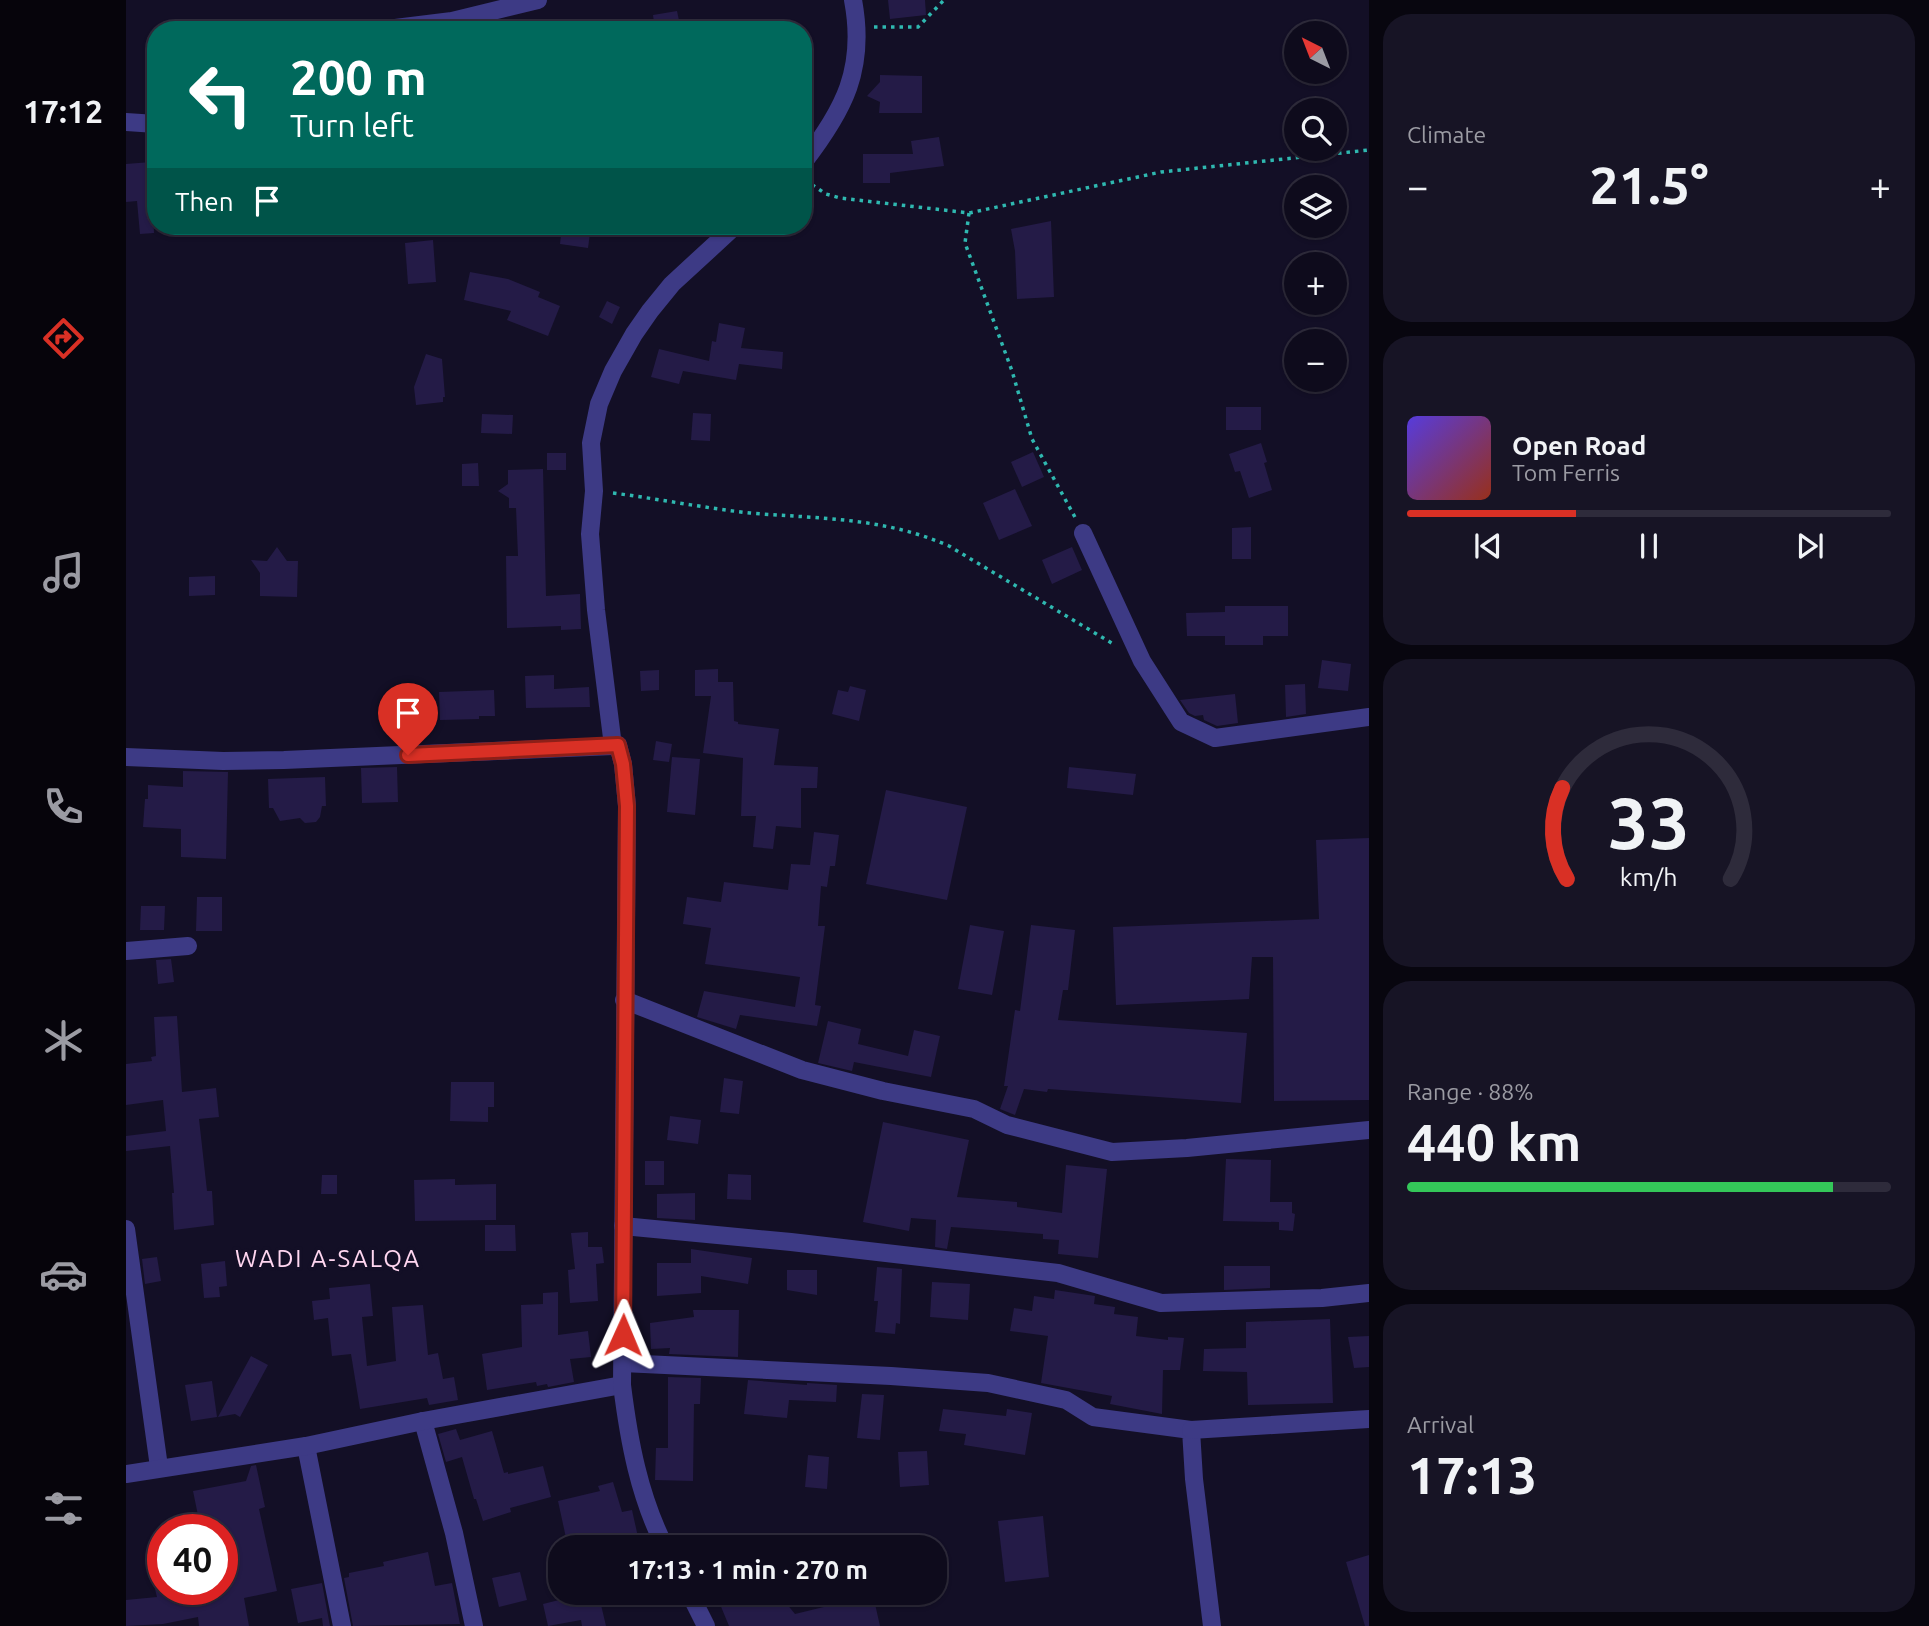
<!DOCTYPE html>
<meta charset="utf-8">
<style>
:root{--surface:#0e0b1c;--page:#171425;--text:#f1f3f6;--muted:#9b9ba3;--line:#2e2b3b;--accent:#d93025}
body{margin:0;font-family:Ubuntu,sans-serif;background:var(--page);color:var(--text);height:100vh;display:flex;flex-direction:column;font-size:26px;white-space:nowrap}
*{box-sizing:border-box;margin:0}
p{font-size:23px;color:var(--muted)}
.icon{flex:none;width:38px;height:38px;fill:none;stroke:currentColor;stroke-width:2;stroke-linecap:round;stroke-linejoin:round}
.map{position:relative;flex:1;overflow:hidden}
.drawer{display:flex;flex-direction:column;gap:14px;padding:14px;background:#08060f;width:560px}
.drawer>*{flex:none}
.top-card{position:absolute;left:21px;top:21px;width:665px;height:214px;border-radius:28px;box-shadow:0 2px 5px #0004,0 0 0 2px var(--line);background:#00695c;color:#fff;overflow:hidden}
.needle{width:46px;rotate:318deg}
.fabs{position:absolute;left:1158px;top:21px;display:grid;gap:14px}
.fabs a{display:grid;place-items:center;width:63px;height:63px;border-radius:50%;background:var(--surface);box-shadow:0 2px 5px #0004,0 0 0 2px var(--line);font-size:35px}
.speed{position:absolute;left:21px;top:1514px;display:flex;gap:14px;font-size:35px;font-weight:700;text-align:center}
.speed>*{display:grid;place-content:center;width:91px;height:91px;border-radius:50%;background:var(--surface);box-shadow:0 2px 5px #0004,0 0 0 2px var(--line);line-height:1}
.speed .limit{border:10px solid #d22;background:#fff;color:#111}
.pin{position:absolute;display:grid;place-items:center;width:60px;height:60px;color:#fff;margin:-72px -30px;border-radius:50% 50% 50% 0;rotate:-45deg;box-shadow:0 0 7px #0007}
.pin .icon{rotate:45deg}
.me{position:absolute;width:77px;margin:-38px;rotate:1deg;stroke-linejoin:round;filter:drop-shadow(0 0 5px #0008)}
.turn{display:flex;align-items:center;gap:24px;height:147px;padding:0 28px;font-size:32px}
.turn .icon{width:91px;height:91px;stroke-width:2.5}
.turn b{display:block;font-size:49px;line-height:60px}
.then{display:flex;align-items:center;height:66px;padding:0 28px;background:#0003;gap:14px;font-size:26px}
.big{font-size:52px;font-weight:600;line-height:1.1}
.drawer .widget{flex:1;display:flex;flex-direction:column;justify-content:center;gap:10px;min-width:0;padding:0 24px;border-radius:28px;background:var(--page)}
.drawer .dial{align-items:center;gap:0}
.dial svg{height:182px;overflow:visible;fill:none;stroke:var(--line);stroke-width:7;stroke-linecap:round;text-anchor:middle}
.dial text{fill:var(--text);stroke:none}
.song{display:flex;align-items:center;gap:21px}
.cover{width:84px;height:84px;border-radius:10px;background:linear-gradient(135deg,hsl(250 70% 55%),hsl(10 70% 35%))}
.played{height:7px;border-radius:4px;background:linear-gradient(90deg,var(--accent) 35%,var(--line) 35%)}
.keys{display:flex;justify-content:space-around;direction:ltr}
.heat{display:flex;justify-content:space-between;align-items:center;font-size:38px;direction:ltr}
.charge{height:10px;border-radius:5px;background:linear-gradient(90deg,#34c759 88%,var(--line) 0)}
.trip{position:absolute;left:422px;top:1535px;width:399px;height:70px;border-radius:28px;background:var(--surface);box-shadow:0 2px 5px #0004,0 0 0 2px var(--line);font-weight:600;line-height:70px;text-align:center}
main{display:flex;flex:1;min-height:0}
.tabs{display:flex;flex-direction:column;width:126px;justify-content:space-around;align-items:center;background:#06040b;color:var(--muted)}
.tabs .icon{width:49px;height:49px}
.tabs .current{color:var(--accent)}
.tabs b{font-size:32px;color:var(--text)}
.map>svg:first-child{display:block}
</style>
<main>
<nav class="tabs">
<b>17:12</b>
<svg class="icon current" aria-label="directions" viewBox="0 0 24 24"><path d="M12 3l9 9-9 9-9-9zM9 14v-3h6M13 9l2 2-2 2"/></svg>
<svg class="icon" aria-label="music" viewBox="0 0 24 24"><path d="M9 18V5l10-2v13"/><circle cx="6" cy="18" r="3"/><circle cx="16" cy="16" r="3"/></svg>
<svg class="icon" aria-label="phone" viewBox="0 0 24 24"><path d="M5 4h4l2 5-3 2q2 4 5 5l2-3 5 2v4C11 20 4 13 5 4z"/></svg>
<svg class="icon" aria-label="climate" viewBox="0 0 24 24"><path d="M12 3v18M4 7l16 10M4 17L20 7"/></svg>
<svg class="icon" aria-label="car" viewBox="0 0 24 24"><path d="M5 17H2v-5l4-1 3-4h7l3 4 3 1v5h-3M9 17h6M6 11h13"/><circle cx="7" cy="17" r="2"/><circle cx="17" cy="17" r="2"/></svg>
<svg class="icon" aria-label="filters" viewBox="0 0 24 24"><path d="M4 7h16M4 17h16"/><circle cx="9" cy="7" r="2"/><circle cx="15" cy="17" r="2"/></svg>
</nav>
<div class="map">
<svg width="1243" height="1626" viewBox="0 0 1243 1626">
<rect width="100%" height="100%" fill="#130f26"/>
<g fill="#241b47">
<path d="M 762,0 L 799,0 L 800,15 L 764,19 Z"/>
<path d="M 551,11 L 555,30 L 529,30 L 527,15 Z"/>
<path d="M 754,75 L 796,76 L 796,113 L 753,113 L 754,102 L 741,96 L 754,82 Z"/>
<path d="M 813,137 L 818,166 L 764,173 L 764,183 L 737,183 L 737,154 L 787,154 L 785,141 Z"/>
<path d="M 25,162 L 28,233 L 14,234 L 11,201 L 0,202 L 0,164 Z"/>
<path d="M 925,221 L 928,297 L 891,299 L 889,251 L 885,229 Z"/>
<path d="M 436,226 L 465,226 L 462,248 L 434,244 Z"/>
<path d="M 307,240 L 310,282 L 282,284 L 279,243 Z"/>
<path d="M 344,272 L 382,279 L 414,292 L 412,297 L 434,306 L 422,336 L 381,320 L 385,311 L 338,300 Z"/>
<path d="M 481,301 L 494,307 L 486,324 L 473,317 Z"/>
<path d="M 593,323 L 619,328 L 615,348 L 657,352 L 656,369 L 613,364 L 610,380 L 557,371 L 553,384 L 525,377 L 533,349 L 583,361 L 586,341 L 590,342 Z"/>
<path d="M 300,354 L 316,359 L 319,397 L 317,397 L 317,402 L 290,405 L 288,387 Z"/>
<rect x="1100" y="407" width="35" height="23"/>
<path d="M 567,413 L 585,414 L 584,441 L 565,440 Z"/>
<path d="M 356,414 L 387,415 L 386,434 L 355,433 Z"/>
<path d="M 1135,443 L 1141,462 L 1138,463 L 1146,490 L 1123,498 L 1114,471 L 1109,472 L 1103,454 Z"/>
<path d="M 907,452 L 918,477 L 896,487 L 885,462 Z"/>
<rect x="421" y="453" width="19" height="17"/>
<path d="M 352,463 L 353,486 L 336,486 L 336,464 Z"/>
<path d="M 417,469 L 420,596 L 454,594 L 455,629 L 435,630 L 435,626 L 381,628 L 380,556 L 392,556 L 390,508 L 383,508 L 383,498 L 372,491 L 382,484 L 382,470 Z"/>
<path d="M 889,489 L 906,526 L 873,540 L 857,503 Z"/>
<path d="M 1125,527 L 1125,559 L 1106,559 L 1106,528 Z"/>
<path d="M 151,547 L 161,561 L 172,561 L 171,597 L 134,596 L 134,573 L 125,560 L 141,561 Z"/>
<path d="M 946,547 L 956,570 L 926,584 L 916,560 Z"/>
<path d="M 89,576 L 89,595 L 63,596 L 63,577 Z"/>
<path d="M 1099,606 L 1162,606 L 1162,636 L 1137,636 L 1137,645 L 1099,645 L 1099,636 L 1061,636 L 1060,613 L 1099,612 Z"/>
<path d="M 1196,660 L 1225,664 L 1222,691 L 1192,688 Z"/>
<path d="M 592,669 L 592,682 L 607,682 L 608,721 L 612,722 L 612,724 L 653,729 L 648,765 L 692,767 L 691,788 L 675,788 L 675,828 L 650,826 L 647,849 L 627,847 L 630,816 L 615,816 L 617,758 L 577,753 L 585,696 L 569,696 L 569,670 Z"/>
<path d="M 533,670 L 533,690 L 515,691 L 514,671 Z"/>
<path d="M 428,675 L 428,689 L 463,687 L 464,707 L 400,708 L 399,676 Z"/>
<path d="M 1179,684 L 1180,714 L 1160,717 L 1159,685 Z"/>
<path d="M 724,686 L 740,690 L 733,721 L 706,714 L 712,690 L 722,692 Z"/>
<path d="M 368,690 L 369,716 L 353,716 L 353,719 L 314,720 L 313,692 Z"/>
<path d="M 1109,694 L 1112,723 L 1091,726 L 1078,720 L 1077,715 L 1069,716 L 1063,713 L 1054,700 Z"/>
<path d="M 530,741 L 546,744 L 543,762 L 527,760 Z"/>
<path d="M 546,757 L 574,759 L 569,815 L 541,812 Z"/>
<path d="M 271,767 L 272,802 L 236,803 L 235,768 Z"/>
<path d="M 943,767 L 1010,774 L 1007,795 L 941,788 Z"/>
<path d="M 57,771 L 102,772 L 100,859 L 55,857 L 55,829 L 17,827 L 19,799 L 22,799 L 22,785 L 57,787 Z"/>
<path d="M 199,777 L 200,806 L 196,806 L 194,817 L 190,822 L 179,823 L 174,818 L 154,821 L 147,808 L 143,808 L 142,779 Z"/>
<path d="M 760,790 L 841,807 L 821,900 L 740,884 Z"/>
<path d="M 688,832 L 713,835 L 709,866 L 704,866 L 701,887 L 695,886 L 692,926 L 699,926 L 689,1005 L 695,1006 L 691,1026 L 614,1015 L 610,1029 L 571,1017 L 578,991 L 669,1007 L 674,977 L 579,964 L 585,928 L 557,924 L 561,897 L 595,902 L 598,882 L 662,890 L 665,864 L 684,865 Z"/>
<path d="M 1243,838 L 1243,1100 L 1148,1101 L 1147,957 L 1126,957 L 1123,999 L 990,1005 L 987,927 L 1193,919 L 1190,840 Z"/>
<path d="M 71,897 L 96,897 L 96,931 L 70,931 Z"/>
<path d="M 15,906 L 39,906 L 38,930 L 14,930 Z"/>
<path d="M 844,925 L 878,931 L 866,995 L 832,989 Z"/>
<path d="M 905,925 L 949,930 L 942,990 L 937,990 L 932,1020 L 1121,1033 L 1115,1103 L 922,1089 L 921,1092 L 898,1089 L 889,1115 L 874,1109 L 882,1086 L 878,1086 L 889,1010 L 894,1011 Z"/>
<path d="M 45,959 L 48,982 L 32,984 L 30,960 Z"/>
<path d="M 51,1016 L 56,1092 L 90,1088 L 93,1117 L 73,1119 L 81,1191 L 86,1191 L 88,1225 L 48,1230 L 46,1193 L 48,1193 L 44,1146 L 0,1151 L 0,1136 L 40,1131 L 37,1100 L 0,1105 L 0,1064 L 26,1061 L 25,1057 L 30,1056 L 28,1017 Z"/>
<path d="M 702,1021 L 735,1029 L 732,1044 L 782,1056 L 788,1030 L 814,1036 L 805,1077 L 728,1062 L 726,1071 L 692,1063 Z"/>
<path d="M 598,1078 L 617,1081 L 613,1114 L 594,1112 Z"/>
<path d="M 325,1082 L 368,1082 L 368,1107 L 362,1107 L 362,1122 L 324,1121 Z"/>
<path d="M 544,1116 L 575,1120 L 572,1144 L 541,1140 Z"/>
<path d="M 757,1122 L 843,1140 L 831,1197 L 891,1202 L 891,1207 L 936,1213 L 940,1165 L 981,1169 L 972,1258 L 932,1254 L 933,1240 L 917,1239 L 917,1234 L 825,1227 L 821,1249 L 809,1247 L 810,1220 L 785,1218 L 783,1231 L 737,1222 Z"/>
<path d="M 1100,1159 L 1145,1160 L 1144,1202 L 1166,1202 L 1166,1213 L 1169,1214 L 1167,1231 L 1153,1230 L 1153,1222 L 1097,1221 Z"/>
<rect x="519" y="1161" width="19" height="24"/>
<path d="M 602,1174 L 625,1175 L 625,1200 L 601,1199 Z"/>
<path d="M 196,1175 L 211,1175 L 211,1194 L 195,1194 Z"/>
<path d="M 329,1179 L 329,1185 L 370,1184 L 370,1220 L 289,1221 L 288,1180 Z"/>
<path d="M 569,1193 L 569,1220 L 531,1218 L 531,1194 Z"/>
<path d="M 359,1225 L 389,1225 L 390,1251 L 359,1251 Z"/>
<path d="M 462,1232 L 462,1247 L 476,1247 L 478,1263 L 470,1264 L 472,1301 L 444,1303 L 442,1270 L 449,1269 L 445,1233 Z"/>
<path d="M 565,1249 L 626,1258 L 622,1284 L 575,1276 L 575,1293 L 531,1296 L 531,1263 L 565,1263 Z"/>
<path d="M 31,1257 L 35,1281 L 19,1284 L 16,1259 Z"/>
<path d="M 99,1261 L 101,1286 L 93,1287 L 94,1297 L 78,1298 L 75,1264 Z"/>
<path d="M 1098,1266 L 1144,1266 L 1144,1288 L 1098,1290 Z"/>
<path d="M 751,1267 L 776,1269 L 774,1324 L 770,1323 L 769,1334 L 749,1332 L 752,1301 L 748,1301 Z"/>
<path d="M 661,1270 L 691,1270 L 691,1295 L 661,1290 Z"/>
<path d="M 806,1282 L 844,1284 L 842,1320 L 804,1317 Z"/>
<path d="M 244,1284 L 247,1316 L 236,1317 L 241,1366 L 270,1361 L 266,1307 L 297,1305 L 302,1355 L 312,1353 L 317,1379 L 328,1377 L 332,1400 L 303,1405 L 301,1398 L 234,1409 L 225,1354 L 206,1356 L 202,1318 L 188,1320 L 186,1301 L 204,1299 L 203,1288 Z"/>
<path d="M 929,1290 L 969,1296 L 968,1304 L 989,1307 L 988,1314 L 1012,1317 L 1010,1336 L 1042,1340 L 1042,1337 L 1058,1338 L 1054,1370 L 1037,1370 L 1036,1414 L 984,1404 L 986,1396 L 915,1383 L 922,1336 L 884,1331 L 888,1308 L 906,1311 L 908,1296 L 928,1299 Z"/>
<path d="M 432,1292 L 432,1335 L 462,1331 L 465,1357 L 444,1359 L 448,1382 L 422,1387 L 421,1384 L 411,1386 L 410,1382 L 361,1390 L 356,1354 L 396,1347 L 395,1305 L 417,1304 L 417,1293 Z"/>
<path d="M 567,1310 L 613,1310 L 612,1357 L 543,1354 L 544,1348 L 525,1349 L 524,1323 L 568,1317 Z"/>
<path d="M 1204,1319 L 1207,1403 L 1122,1405 L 1121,1372 L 1077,1371 L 1078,1349 L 1120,1348 L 1120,1322 Z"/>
<path d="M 1243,1336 L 1243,1367 L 1228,1368 L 1222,1337 Z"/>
<path d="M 125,1356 L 142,1365 L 114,1417 L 109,1414 L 92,1417 Z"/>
<path d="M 542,1377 L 575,1378 L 574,1404 L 568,1404 L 567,1481 L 529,1480 L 530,1448 L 542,1448 Z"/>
<path d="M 622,1380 L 681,1385 L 681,1383 L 711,1385 L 710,1402 L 663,1400 L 661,1418 L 618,1414 Z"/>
<path d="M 86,1381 L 91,1417 L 65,1421 L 59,1385 Z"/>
<path d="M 736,1394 L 758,1395 L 754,1440 L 731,1438 Z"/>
<path d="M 817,1409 L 880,1416 L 881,1409 L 906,1413 L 899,1455 L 838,1445 L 840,1434 L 813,1431 Z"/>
<path d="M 330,1429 L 334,1440 L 366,1431 L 378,1473 L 382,1472 L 382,1474 L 417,1466 L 425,1497 L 384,1508 L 385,1512 L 357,1521 L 350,1499 L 348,1499 L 336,1457 L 320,1462 L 312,1434 Z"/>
<path d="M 801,1451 L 803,1485 L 774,1487 L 772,1452 Z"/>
<path d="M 682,1455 L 703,1457 L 701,1489 L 679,1487 Z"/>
<path d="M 130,1465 L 139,1507 L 133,1509 L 151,1591 L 118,1598 L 123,1626 L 73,1626 L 72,1617 L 37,1624 L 0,1626 L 0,1600 L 31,1597 L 29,1589 L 96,1589 L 96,1530 L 75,1530 L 67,1491 L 120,1481 L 125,1466 Z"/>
<path d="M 487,1482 L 496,1512 L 506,1510 L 512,1537 L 471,1547 L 442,1547 L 432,1501 L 474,1491 L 472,1486 Z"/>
<path d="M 917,1516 L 923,1577 L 879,1582 L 872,1521 Z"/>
<path d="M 302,1552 L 309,1586 L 326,1583 L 334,1624 L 227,1626 L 218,1578 L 223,1577 L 223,1573 L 258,1566 L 257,1562 Z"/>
<path d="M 1243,1555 L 1243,1626 L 1239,1626 L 1220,1562 Z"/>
<path d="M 394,1572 L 401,1600 L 373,1607 L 366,1578 Z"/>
<path d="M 196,1583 L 204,1626 L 197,1626 L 196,1618 L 172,1623 L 165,1589 Z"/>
<path d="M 448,1592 L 472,1592 L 480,1626 L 456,1626 L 455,1620 L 422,1626 L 417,1604 L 449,1596 Z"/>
<path d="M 589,1592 L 651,1592 L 669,1614 L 747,1595 L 754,1626 L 603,1626 Z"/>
</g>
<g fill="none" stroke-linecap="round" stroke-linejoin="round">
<g stroke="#2fb8b0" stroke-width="3.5" stroke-dasharray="3.5 5" stroke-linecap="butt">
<path d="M 748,27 L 792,27 L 818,0"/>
<path d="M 679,180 L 700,194 L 714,198 L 843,213 L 1035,172 L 1243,150"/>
<path d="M 843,213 L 839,243 L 886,371 L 906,439 L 950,519"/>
<path d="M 487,493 C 533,499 578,508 624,513 C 695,519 757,517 823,546 L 989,645"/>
</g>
<g stroke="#3d3a85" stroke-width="18">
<path d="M 253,30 L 326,21 L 412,0"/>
<path d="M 0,122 L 30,124"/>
<path d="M 677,163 C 718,110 740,69 727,0"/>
<path d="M 957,533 L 1016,661 L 1055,722 L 1089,738 L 1243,717"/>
<path d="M 0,757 L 97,761 L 158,760 L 487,746"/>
<path d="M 0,951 L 62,946"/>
<path d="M 498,1000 L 676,1070 L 757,1091 L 848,1109 L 881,1125 L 986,1152 L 1061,1148 L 1243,1130"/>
<path d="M 497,1226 L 665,1242 L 932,1273 L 1035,1303 L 1196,1298 L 1243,1293"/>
<path d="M 0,1229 L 33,1467"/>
<path d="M 497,1363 L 765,1376 L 862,1383 L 940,1400 L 967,1417 L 1065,1430 L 1068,1479 L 1086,1626"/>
<path d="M 297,1421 L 328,1533 L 348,1626"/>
<path d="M 1065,1430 L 1243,1419"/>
<path d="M 180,1446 L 216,1626"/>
<path d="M 0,1474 L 180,1446 L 297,1421 L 496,1385"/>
<path d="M 539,1547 C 513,1496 503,1441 496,1385 L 501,806 L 497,764 L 492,745 L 487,746 L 470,610 L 464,534 L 468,491 L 465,443 L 473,404 L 487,371 L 508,334 L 524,311 L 546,284 L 609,226"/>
<path d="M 563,1592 L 580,1626"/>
</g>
</g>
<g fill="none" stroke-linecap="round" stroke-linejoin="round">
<defs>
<path id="route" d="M 282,755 L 492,745 L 497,764 L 501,806 L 497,1335"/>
</defs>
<use href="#route" stroke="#8d1f18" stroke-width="18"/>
<use href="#route" stroke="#d93025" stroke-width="12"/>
</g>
<g text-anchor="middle" stroke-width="7" stroke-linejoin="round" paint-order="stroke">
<g font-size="24" letter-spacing="2" fill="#ffd6f0" stroke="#130f26">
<text x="202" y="1267">WADI A-SALQA</text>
</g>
</g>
</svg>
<div class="fabs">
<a><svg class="needle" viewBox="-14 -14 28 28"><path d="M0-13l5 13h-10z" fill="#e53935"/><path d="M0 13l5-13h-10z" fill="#9b9ba3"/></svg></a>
<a><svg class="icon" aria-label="search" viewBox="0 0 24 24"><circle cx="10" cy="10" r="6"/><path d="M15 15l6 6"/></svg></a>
<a><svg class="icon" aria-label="layers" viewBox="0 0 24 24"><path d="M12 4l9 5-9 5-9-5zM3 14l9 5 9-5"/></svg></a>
<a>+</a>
<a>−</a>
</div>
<div class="speed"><div class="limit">40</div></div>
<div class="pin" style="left:282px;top:755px;background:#d93025"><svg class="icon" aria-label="arrive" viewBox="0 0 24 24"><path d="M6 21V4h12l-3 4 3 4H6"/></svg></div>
<svg class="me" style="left:497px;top:1335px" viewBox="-20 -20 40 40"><path d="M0-17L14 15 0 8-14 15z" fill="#d93025" stroke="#fff" stroke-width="4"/></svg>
<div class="trip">17:13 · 1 min · 270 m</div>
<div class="top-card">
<div class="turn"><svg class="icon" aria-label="left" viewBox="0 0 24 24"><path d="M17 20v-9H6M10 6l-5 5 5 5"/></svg><div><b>200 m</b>Turn left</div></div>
<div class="then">Then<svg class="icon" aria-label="arrive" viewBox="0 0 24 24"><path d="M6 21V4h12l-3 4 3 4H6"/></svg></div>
</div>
</div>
<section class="drawer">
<div class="widget"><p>Climate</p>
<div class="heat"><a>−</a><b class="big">21.5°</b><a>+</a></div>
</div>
<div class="widget">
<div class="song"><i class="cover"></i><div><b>Open Road</b><p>Tom Ferris</p></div></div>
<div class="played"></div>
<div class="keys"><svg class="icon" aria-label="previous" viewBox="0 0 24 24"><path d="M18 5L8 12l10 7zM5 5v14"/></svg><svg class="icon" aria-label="pause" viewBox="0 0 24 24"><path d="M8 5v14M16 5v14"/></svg><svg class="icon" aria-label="next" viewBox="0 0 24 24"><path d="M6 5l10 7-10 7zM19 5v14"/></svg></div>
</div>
<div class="widget dial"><svg viewBox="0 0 100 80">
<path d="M14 69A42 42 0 1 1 86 69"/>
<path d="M14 69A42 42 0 0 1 12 29" stroke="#d93025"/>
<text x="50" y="56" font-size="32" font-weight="700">33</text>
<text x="50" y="72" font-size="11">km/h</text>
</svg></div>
<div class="widget"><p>Range · 88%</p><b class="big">440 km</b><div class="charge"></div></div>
<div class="widget"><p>Arrival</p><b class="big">17:13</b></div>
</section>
</main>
